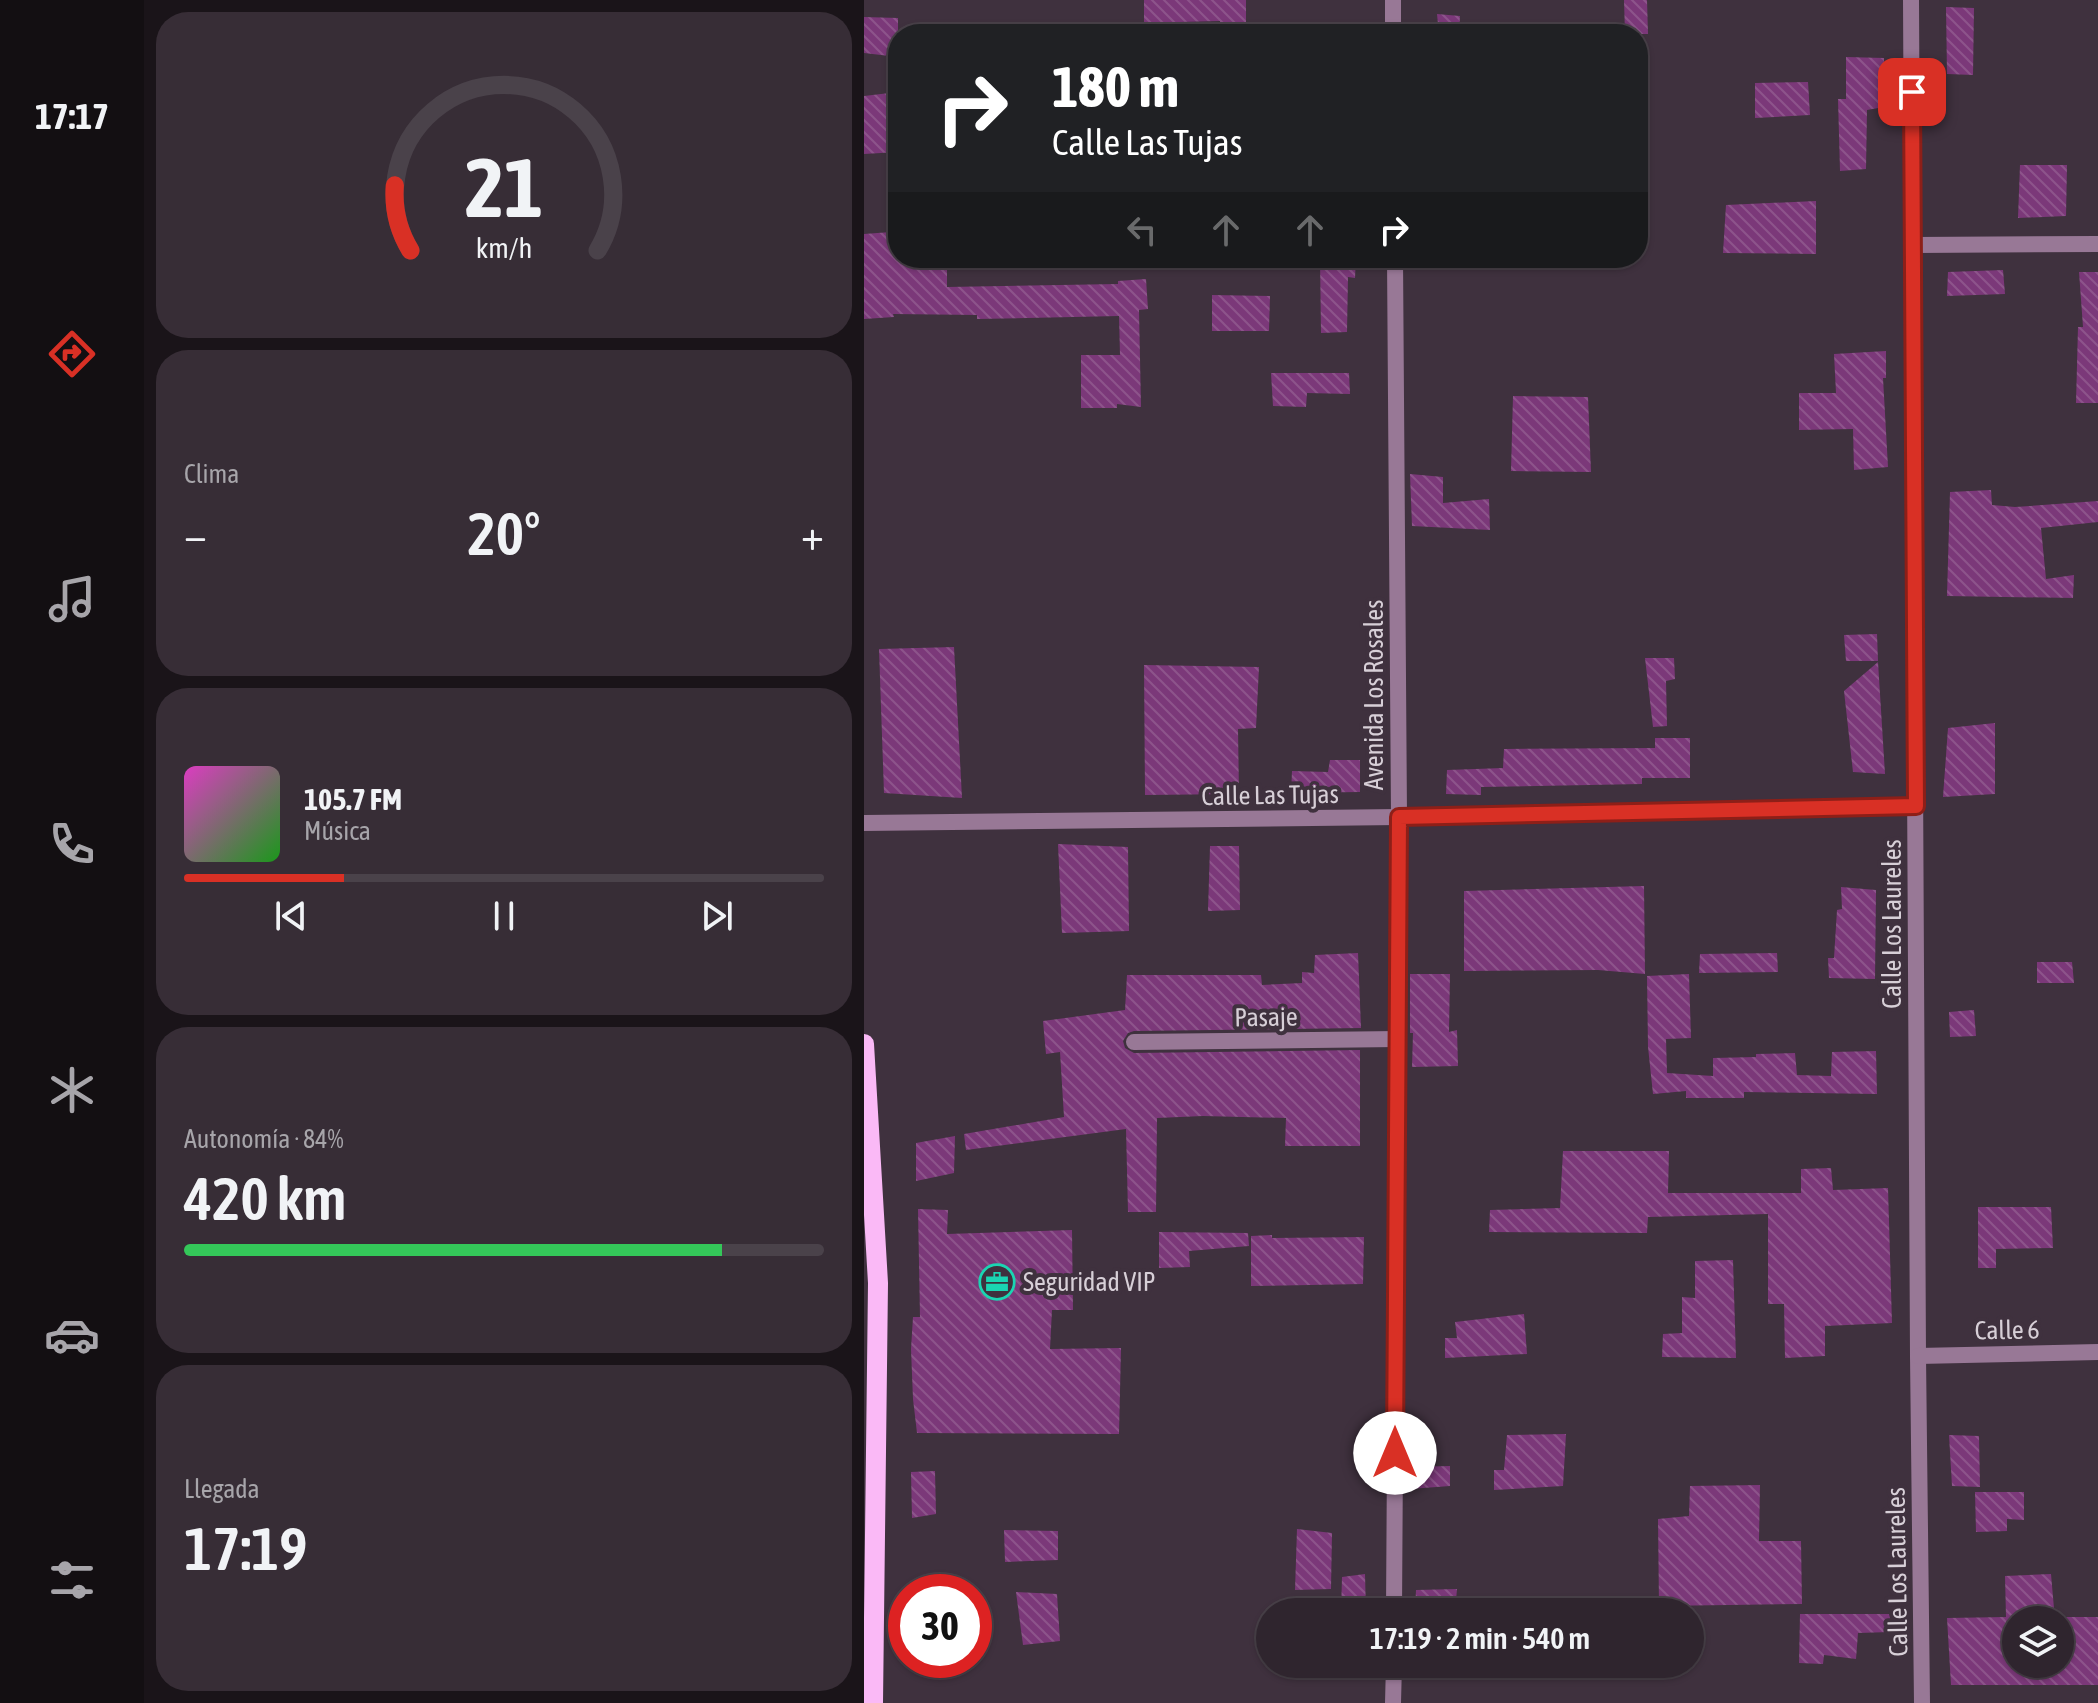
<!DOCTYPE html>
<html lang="es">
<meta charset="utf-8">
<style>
:root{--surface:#2f252e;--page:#372d36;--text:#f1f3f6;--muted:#a7a5aa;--line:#4a424a;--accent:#d93025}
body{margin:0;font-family:"Asap Condensed",sans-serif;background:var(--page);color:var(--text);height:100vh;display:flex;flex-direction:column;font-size:30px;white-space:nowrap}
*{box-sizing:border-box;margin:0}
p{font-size:26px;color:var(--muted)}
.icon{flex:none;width:44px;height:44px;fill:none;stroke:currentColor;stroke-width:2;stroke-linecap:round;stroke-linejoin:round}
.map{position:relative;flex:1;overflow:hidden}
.sheet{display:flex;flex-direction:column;gap:12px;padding:12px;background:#1a1419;width:720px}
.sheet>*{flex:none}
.hud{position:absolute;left:24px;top:24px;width:760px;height:244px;border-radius:32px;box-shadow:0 2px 6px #0004,0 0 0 2px var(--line);background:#202124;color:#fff;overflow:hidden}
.tools{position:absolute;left:1138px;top:1606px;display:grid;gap:16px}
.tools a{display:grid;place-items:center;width:72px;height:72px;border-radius:50%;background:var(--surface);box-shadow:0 2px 6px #0004,0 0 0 2px var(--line);font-size:40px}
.speed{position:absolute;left:24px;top:1574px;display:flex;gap:16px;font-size:40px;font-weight:700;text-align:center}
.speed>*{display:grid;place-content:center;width:104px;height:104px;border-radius:50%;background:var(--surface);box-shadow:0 2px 6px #0004,0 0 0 2px var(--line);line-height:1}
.speed .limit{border:12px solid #d22;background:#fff;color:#111}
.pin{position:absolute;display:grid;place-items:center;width:68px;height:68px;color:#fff;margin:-34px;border-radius:16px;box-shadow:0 4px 12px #0006}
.me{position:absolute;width:88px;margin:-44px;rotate:0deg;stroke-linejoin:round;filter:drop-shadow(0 0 6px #0008)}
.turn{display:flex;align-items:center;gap:28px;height:168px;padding:0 32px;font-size:36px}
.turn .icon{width:104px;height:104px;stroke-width:2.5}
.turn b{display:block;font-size:56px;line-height:68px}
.lanes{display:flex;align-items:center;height:76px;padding:0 32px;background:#0003;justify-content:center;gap:40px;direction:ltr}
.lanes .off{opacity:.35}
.big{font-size:60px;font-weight:600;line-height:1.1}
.sheet .widget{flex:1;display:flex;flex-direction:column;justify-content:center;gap:12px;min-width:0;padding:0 28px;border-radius:32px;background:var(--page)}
.sheet .dial{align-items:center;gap:0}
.dial svg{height:208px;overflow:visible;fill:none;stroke:var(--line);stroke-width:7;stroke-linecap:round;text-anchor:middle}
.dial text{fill:var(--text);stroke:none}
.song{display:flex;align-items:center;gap:24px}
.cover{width:96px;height:96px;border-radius:12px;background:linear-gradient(135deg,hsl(310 70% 55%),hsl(120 70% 35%))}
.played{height:8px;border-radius:4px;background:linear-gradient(90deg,var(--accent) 25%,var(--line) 25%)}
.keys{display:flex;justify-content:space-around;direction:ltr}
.heat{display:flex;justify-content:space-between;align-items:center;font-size:44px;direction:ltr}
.charge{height:12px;border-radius:6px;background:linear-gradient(90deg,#34c759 84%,var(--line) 0)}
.trip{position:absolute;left:392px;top:1598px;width:448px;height:80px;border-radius:40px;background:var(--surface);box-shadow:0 2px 6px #0004,0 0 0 2px var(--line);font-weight:600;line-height:80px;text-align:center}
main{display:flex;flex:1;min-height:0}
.dock{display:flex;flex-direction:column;width:144px;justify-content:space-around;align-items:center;background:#130f12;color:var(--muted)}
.dock .icon{width:56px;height:56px}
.dock .on{color:var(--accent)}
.dock b{font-size:36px;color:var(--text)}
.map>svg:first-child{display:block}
</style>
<main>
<nav class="dock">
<b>17:17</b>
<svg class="icon on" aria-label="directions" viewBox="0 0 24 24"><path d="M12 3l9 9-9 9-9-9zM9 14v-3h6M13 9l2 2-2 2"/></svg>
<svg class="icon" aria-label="music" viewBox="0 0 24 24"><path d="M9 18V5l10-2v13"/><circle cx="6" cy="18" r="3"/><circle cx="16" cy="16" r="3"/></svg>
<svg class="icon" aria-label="phone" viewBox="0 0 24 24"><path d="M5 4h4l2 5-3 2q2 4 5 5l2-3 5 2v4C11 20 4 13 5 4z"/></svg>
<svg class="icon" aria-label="climate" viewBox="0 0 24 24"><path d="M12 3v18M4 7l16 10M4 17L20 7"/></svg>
<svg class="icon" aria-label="car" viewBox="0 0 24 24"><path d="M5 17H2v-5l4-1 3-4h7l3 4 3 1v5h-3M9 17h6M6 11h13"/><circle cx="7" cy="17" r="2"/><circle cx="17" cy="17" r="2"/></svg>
<svg class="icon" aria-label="filters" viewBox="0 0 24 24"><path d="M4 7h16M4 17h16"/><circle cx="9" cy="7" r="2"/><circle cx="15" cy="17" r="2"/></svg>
</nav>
<section class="sheet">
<div class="widget dial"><svg viewBox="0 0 100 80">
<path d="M14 69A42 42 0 1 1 86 69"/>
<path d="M14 69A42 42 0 0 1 8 44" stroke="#d93025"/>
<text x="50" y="56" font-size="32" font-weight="700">21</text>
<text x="50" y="72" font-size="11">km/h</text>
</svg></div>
<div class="widget"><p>Clima</p>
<div class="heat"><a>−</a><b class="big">20°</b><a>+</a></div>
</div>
<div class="widget">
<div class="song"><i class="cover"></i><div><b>105.7 FM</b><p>Música</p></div></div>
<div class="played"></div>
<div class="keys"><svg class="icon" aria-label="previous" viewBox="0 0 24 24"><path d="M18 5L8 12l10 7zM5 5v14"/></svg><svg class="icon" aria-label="pause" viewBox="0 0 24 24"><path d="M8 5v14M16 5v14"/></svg><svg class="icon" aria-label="next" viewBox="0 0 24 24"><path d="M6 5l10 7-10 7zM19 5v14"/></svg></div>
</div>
<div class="widget"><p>Autonomía · 84%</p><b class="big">420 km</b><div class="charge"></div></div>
<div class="widget"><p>Llegada</p><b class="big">17:19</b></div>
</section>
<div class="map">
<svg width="1234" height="1703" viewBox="0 0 1234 1703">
<defs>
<pattern id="building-back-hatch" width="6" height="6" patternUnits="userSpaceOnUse" patternTransform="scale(2)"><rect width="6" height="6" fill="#7b3879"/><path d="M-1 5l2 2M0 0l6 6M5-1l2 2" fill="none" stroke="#8d548b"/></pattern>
</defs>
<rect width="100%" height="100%" fill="#3f313e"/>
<g fill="url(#building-back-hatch)">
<path d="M 280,0 L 382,0 L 382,34 L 356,34 L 356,21 L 316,22 L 316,34 L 280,34 Z"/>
<path d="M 760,0 L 783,0 L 784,34 L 761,34 Z"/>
<path d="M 1082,7 L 1110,8 L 1109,75 L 1083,74 Z"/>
<path d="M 573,14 L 596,16 L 595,34 L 575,34 Z"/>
<path d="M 0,17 L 34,18 L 34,57 L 0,53 Z"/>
<path d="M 982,57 L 1020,58 L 1020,107 L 1003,110 L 1002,169 L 976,171 L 974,99 L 982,99 Z"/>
<path d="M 944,82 L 946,115 L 891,118 L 891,83 Z"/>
<path d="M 34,92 L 34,152 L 0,154 L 0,96 Z"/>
<path d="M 1156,165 L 1203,165 L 1202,216 L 1154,218 Z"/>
<path d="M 952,201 L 952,254 L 859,253 L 862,205 Z"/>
<path d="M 27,232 L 27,241 L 34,241 L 34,258 L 83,258 L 83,287 L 254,284 L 254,281 L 282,279 L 284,309 L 275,310 L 277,407 L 253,404 L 253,408 L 217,408 L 217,355 L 256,355 L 255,316 L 113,319 L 113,315 L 29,314 L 30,317 L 0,319 L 0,234 Z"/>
<path d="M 492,258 L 491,278 L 484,277 L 483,332 L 457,333 L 456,259 Z"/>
<path d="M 1139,270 L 1141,294 L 1083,296 L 1084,272 Z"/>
<path d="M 1215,272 L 1234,272 L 1234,403 L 1212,403 L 1214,327 L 1219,327 Z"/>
<path d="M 348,295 L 406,296 L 405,331 L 348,331 Z"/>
<path d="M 1022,351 L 1022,378 L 1019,378 L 1024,467 L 990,470 L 989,429 L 935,430 L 935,393 L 972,393 L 970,354 Z"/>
<path d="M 407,373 L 485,373 L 486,394 L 443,393 L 442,407 L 409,406 Z"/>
<path d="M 649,396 L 724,397 L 727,472 L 647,471 Z"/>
<path d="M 546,474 L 579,477 L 579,503 L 625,499 L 626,530 L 548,526 Z"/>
<path d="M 1127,490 L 1128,505 L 1151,507 L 1234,501 L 1234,522 L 1177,528 L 1182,579 L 1210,575 L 1209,598 L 1083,596 L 1086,492 Z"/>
<path d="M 1013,634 L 1014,661 L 982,661 L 980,635 Z"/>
<path d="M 90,647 L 98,798 L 20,793 L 15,649 Z"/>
<path d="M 781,658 L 810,658 L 811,679 L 802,681 L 803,726 L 789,727 Z"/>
<path d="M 1014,662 L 1021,774 L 989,772 L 980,691 Z"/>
<path d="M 280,665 L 395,667 L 392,728 L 374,729 L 375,794 L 281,795 Z"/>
<path d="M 1131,723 L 1131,794 L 1079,797 L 1084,728 Z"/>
<path d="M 791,738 L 826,738 L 826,778 L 778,778 L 778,784 L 617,787 L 617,795 L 582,794 L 583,770 L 639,768 L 640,749 L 791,748 Z"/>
<path d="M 466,760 L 496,760 L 496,792 L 427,793 L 428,771 L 464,772 Z"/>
<path d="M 194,844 L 264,847 L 265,931 L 198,933 Z"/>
<path d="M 346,846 L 375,846 L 376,910 L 344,911 Z"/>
<path d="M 780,886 L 781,974 L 734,970 L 600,971 L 600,891 Z"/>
<path d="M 977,887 L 1012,890 L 1011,979 L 965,978 L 964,958 L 970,958 L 973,910 L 978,909 Z"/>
<path d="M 494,953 L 497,1028 L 270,1031 L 264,1033 L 259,1041 L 261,1048 L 270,1053 L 496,1050 L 496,1146 L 421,1146 L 422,1118 L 339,1116 L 293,1118 L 292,1212 L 264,1212 L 262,1129 L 102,1150 L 100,1134 L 200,1117 L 196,1052 L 182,1054 L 179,1021 L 261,1010 L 263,975 L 397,975 L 398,985 L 438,983 L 438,972 L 450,973 L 451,955 Z"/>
<path d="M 913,953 L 914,972 L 835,973 L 836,954 Z"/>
<path d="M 1173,962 L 1208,962 L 1210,983 L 1173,983 Z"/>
<path d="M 546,974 L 586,974 L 585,1032 L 593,1030 L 594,1066 L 548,1067 L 549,1033 L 546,1033 Z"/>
<path d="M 825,974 L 827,1038 L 802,1039 L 803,1073 L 849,1076 L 849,1058 L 892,1057 L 892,1054 L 931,1053 L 933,1075 L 967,1076 L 968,1052 L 1012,1051 L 1013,1094 L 880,1092 L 880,1098 L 822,1098 L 822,1091 L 789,1094 L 784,1047 L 783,976 Z"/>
<path d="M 1110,1010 L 1112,1036 L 1086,1037 L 1085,1012 Z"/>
<path d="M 91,1136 L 90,1173 L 52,1181 L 52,1143 Z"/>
<path d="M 699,1151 L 805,1151 L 804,1193 L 937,1193 L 937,1169 L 967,1168 L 969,1190 L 1024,1188 L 1028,1323 L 961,1326 L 961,1356 L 921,1358 L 920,1304 L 904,1304 L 904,1214 L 784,1217 L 783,1233 L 625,1232 L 626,1210 L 696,1208 Z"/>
<path d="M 1114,1207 L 1187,1207 L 1189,1248 L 1132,1249 L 1132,1268 L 1114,1268 Z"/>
<path d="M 54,1209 L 84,1210 L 83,1234 L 208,1230 L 209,1310 L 188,1310 L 186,1349 L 257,1348 L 255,1434 L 53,1433 L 49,1399 L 47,1349 L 49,1317 L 56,1317 Z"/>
<path d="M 295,1232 L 384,1233 L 385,1246 L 325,1251 L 326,1267 L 295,1268 Z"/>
<path d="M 408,1235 L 408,1238 L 500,1237 L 499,1284 L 387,1286 L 387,1236 Z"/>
<path d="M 869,1260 L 872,1358 L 798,1357 L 799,1334 L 818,1333 L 818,1297 L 831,1298 L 831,1261 Z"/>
<path d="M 660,1314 L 663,1354 L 581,1358 L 581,1338 L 593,1338 L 591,1322 Z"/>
<path d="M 702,1434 L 699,1486 L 630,1490 L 630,1470 L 640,1470 L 643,1435 Z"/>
<path d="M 1085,1435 L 1115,1436 L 1116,1487 L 1088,1486 Z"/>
<path d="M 586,1466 L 586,1486 L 546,1489 L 546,1467 Z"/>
<path d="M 71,1471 L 72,1514 L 48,1518 L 47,1472 Z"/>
<path d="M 896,1485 L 895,1541 L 937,1541 L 938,1604 L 795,1606 L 794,1519 L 825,1516 L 826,1486 Z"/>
<path d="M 1111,1492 L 1160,1492 L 1160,1520 L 1143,1519 L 1143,1531 L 1112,1532 Z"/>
<path d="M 433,1529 L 468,1533 L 467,1589 L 431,1590 Z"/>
<path d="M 140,1530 L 194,1531 L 194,1560 L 141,1562 Z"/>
<path d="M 501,1574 L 502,1612 L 477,1612 L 478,1577 Z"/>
<path d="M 1187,1574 L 1191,1620 L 1152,1620 L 1152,1664 L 1196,1664 L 1196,1617 L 1234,1617 L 1234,1685 L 1087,1685 L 1083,1618 L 1142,1617 L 1141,1576 Z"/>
<path d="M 593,1589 L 591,1612 L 551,1612 L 552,1590 Z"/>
<path d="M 152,1592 L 193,1594 L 196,1641 L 159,1645 Z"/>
<path d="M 936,1614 L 1026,1614 L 1027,1632 L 994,1633 L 992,1659 L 960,1655 L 959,1664 L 935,1663 Z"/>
</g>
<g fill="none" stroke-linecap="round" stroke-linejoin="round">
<path stroke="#987896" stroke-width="16" d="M 270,1042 L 534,1039"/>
<g stroke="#987896" stroke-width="16">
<path d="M 529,0 L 529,34"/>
<path d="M 1047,0 L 1054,1356 L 1058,1703"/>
<path d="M 1050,245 L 1234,244"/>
<path d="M 0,823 L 535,817 L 1052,806"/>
<path d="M 1054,1356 L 1234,1352"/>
<path d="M 530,1612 L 535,817 L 531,258"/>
<path d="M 529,1703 L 530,1664"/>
</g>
<path stroke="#fab9f6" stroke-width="20" d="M 0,1044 L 14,1283 L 9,1703"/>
</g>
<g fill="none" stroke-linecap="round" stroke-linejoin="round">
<defs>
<path id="route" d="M 531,1453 L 535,817 L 1052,806 L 1048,92"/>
</defs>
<use href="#route" stroke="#8d1f18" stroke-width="20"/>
<use href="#route" stroke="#d93025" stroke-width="14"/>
</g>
<defs>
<symbol id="office-ring" viewBox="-11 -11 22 22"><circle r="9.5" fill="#3f313e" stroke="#1ad5b2" stroke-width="1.5"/><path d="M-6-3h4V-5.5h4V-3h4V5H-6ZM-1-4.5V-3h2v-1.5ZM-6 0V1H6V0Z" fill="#1ad5b2"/></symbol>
</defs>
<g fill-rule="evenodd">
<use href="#office-ring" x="113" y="1262" width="40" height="40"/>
</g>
<g text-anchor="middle" stroke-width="8" stroke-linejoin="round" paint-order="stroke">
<g font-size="26" fill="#d7cfd7" stroke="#3f313e">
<text transform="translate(510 695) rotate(-90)" y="9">Avenida Los Rosales</text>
<text transform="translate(406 795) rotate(-1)" y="9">Calle Las Tujas</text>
<text transform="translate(1028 924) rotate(-90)" y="9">Calle Los Laureles</text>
<text transform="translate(402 1017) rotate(-1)" y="9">Pasaje</text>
<text transform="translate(1143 1330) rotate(-1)" y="9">Calle 6</text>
<text transform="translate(1033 1572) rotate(-91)" y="9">Calle Los Laureles</text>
</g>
<g font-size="26" fill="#d7cfd7" stroke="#3f313e" text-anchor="start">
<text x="159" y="1291">Seguridad VIP</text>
</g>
</g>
</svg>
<div class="tools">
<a><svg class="icon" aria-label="layers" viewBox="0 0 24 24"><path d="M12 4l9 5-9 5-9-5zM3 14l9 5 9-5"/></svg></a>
</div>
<div class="speed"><div class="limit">30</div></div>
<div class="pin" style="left:1048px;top:92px;background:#d93025"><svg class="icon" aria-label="arrive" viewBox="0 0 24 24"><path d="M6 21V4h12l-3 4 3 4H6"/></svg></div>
<svg class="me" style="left:531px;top:1453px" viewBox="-20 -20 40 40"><circle r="19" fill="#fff"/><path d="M0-13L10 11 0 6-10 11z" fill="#d93025"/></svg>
<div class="trip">17:19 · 2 min · 540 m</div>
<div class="hud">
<div class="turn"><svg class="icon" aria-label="right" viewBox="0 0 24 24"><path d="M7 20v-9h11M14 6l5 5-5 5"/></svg><div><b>180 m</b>Calle Las Tujas</div></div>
<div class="lanes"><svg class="icon off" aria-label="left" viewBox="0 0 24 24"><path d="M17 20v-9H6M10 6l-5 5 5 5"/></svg><svg class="icon off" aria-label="ahead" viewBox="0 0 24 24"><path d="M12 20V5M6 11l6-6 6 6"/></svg><svg class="icon off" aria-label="ahead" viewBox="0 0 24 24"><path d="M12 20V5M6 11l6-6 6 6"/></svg><svg class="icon" aria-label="right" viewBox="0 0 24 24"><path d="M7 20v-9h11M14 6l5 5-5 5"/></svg></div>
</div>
</div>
</main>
